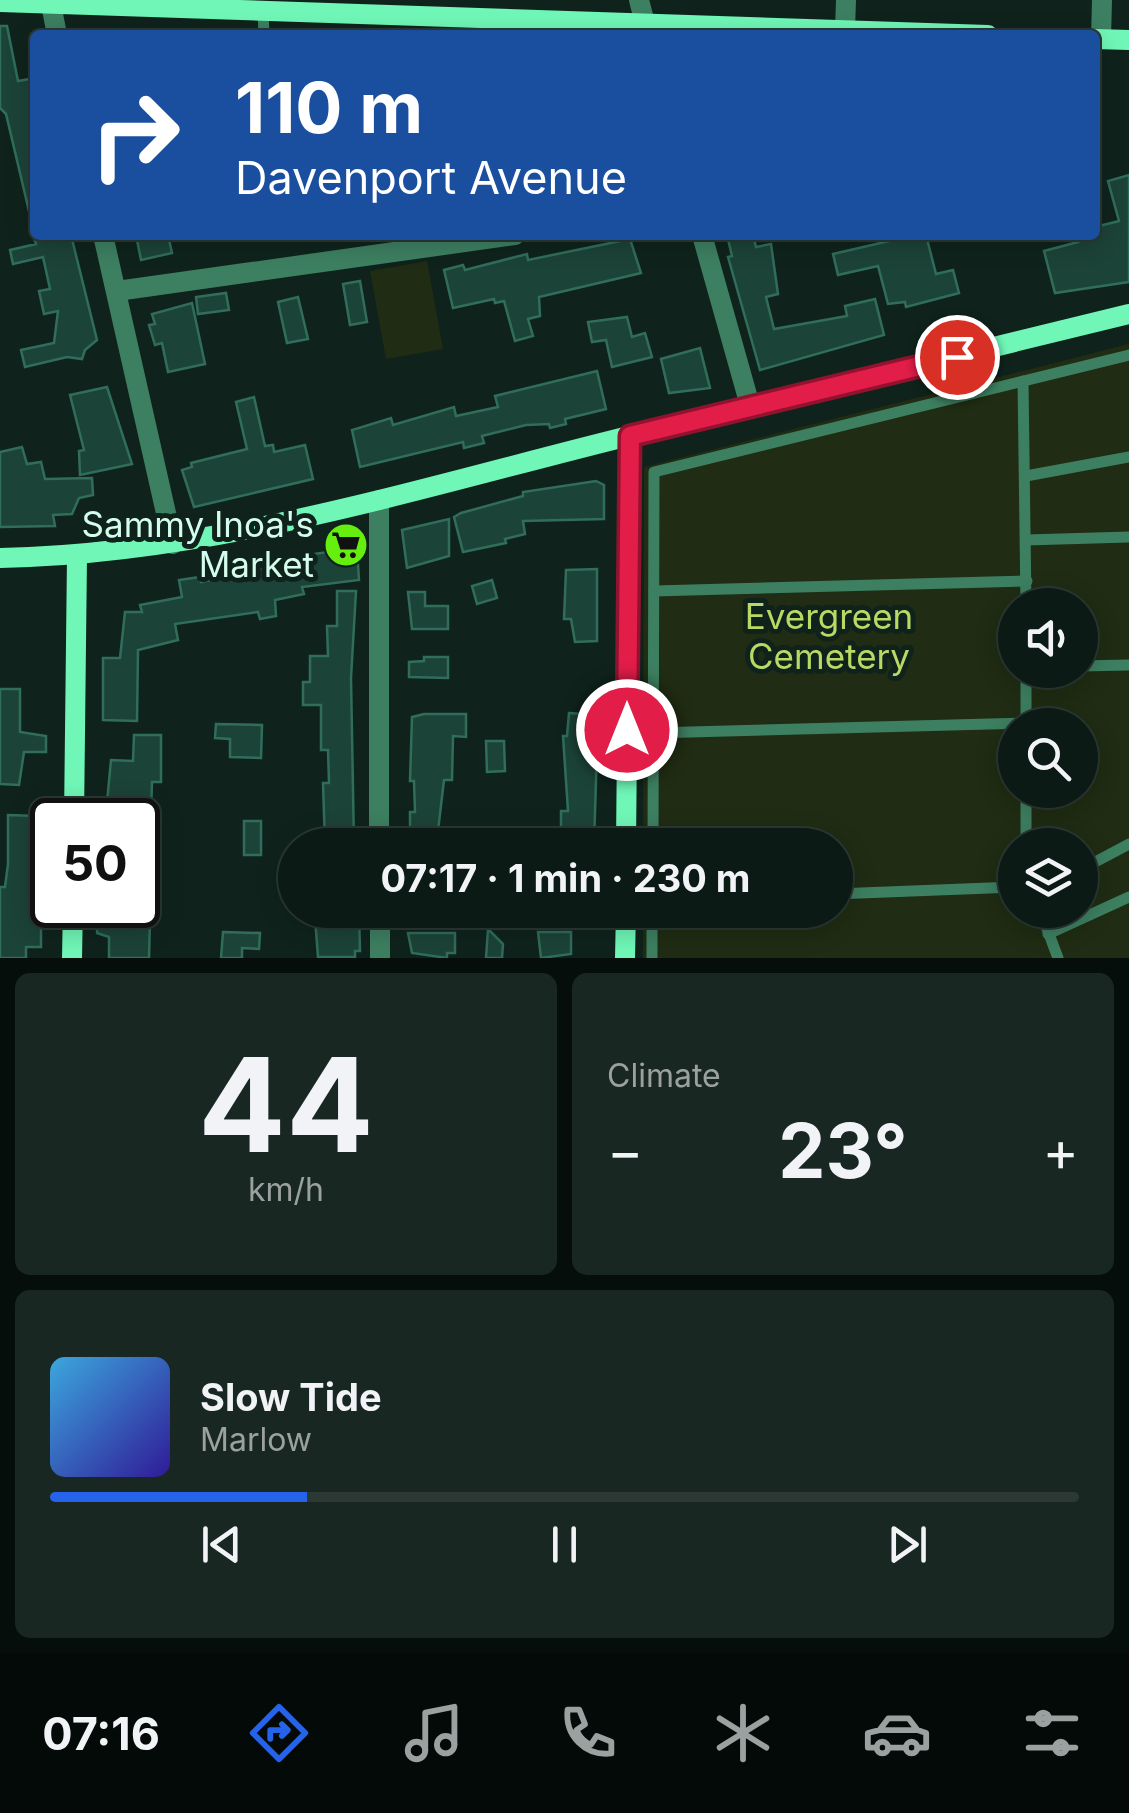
<!DOCTYPE html>
<meta charset="utf-8">
<style>
:root{--surface:#0b1a15;--page:#192722;--text:#f1f3f6;--muted:#9aa1a0;--line:#2b3834;--accent:#2563eb}
body{margin:0;font-family:Inter,sans-serif;background:var(--page);color:var(--text);height:100vh;display:flex;flex-direction:column;font-size:38px;white-space:nowrap}
*{box-sizing:border-box;margin:0}
p{font-size:32px;color:var(--muted)}
.icon{flex:none;width:55px;height:55px;fill:none;stroke:currentColor;stroke-width:2;stroke-linecap:round;stroke-linejoin:round}
.map{position:relative;height:958px;overflow:hidden}
.drawer{display:flex;flex-direction:column;gap:15px;padding:15px;background:#060e0c;flex:1}
.drawer>*{flex:none}
.guide{position:absolute;left:30px;top:30px;width:1070px;height:210px;border-radius:10px;box-shadow:0 5px 25px #0003,0 0 0 2px var(--line);background:#1a4fa0;color:#fff;overflow:hidden}
.controls{position:absolute;left:998px;top:588px;display:grid;gap:20px}
.controls a{display:grid;place-items:center;width:100px;height:100px;border-radius:50%;background:var(--surface);box-shadow:0 5px 25px #0003,0 0 0 2px var(--line);font-size:50px}
.speed{position:absolute;left:30px;top:798px;display:flex;gap:20px;font-size:50px;font-weight:700;text-align:center}
.speed>*{display:grid;place-content:center;width:130px;height:130px;border-radius:50%;background:var(--surface);box-shadow:0 5px 25px #0003,0 0 0 2px var(--line);line-height:1}
.speed .limit{border:5px solid #111;border-radius:15px;background:#fff;color:#111}
.pin{position:absolute;display:grid;place-items:center;width:85px;height:85px;color:#fff;margin:-42px;border:5px solid #fff;border-radius:50%;box-shadow:0 2px 10px #0007}
.me{position:absolute;width:110px;margin:-55px;rotate:0deg;stroke-linejoin:round;filter:drop-shadow(0 0 8px #0008)}
.turn{display:flex;align-items:center;gap:35px;height:210px;padding:0 40px;font-size:45px}
.turn .icon{width:130px;height:130px;stroke-width:2.5}
.turn b{display:block;font-size:70px;line-height:85px}
.big{font-size:75px;font-weight:700;line-height:1.1}
.drawer .tile{flex:1;display:flex;flex-direction:column;justify-content:center;gap:15px;min-width:0;padding:0 35px;border-radius:15px;background:var(--page)}
.drawer .dial{align-items:center;gap:0}
.dial b{font-size:130px;line-height:1}
.song{display:flex;align-items:center;gap:30px}
.cover{width:120px;height:120px;border-radius:15px;background:linear-gradient(135deg,hsl(200 70% 55%),hsl(250 70% 35%))}
.played{height:10px;border-radius:5px;background:linear-gradient(90deg,var(--accent) 25%,var(--line) 25%)}
.keys{display:flex;justify-content:space-around;direction:ltr}
.heat{display:flex;justify-content:space-between;align-items:center;font-size:55px;direction:ltr}
.drawer .tiles{flex:1;display:grid;gap:15px;grid-template-columns:1fr 1fr}
.tile:last-child{grid-column:span 2}
.trip{position:absolute;left:278px;top:828px;width:575px;height:100px;border-radius:50px;background:var(--surface);box-shadow:0 5px 25px #0003,0 0 0 2px var(--line);font-weight:700;line-height:100px;text-align:center}
.menu{display:flex;height:160px;justify-content:space-around;align-items:center;background:#040a08;color:var(--muted)}
.menu .icon{width:70px;height:70px}
.menu .selected{color:var(--accent)}
.menu b{font-size:45px;color:var(--text)}
.map>svg:first-child{display:block}
</style>
<div class="map">
<svg width="1129" height="958" viewBox="0 0 1129 958">
<rect width="100%" height="100%" fill="#0f231c"/>
<g fill="#202c13" fill-rule="evenodd">
<path d="M 427,261 L 443,349 L 386,359 L 370,271 Z"/>
<path d="M 1129,344 L 1129,958 L 643,958 L 643,910 L 835,910 L 835,845 L 643,845 L 644,467 ZM 1015,605 L 1080,605 L 1080,670 L 1015,670 ZM 1015,725 L 1080,725 L 1080,790 L 1015,790 ZM 1015,845 L 1080,845 L 1080,910 L 1015,910 Z"/>
</g>
<g fill="#1c4338" stroke="#306d5b" stroke-width="2.5">
<path d="M 0,26 L 7,26 L 18,81 L 35,78 L 35,210 L 29,211 L 6,114 L 0,108 Z"/>
<path d="M 1129,175 L 1129,282 L 1055,293 L 1044,251 L 1078,242 L 1076,235 L 1095,235 L 1095,227 L 1119,221 L 1108,181 Z"/>
<path d="M 33,235 L 71,235 L 97,340 L 85,350 L 82,359 L 67,357 L 25,367 L 21,350 L 54,343 L 58,311 L 44,314 L 39,291 L 50,289 L 43,257 L 13,264 L 10,250 L 36,244 Z"/>
<path d="M 136,235 L 168,235 L 172,253 L 141,260 Z"/>
<path d="M 727,235 L 753,235 L 756,247 L 771,244 L 778,294 L 766,297 L 774,329 L 847,316 L 845,306 L 875,299 L 884,335 L 760,370 L 728,257 L 732,256 Z"/>
<path d="M 915,235 L 926,235 L 936,274 L 953,270 L 959,293 L 906,307 L 905,302 L 888,304 L 878,266 L 838,275 L 833,254 Z"/>
<path d="M 630,239 L 641,273 L 539,297 L 540,316 L 528,319 L 533,336 L 515,341 L 504,301 L 495,303 L 494,299 L 453,308 L 444,270 L 463,265 L 465,270 L 527,254 L 528,260 Z"/>
<path d="M 360,281 L 367,322 L 350,325 L 343,284 Z"/>
<path d="M 226,293 L 229,310 L 198,314 L 196,297 Z"/>
<path d="M 298,297 L 308,339 L 287,343 L 278,302 Z"/>
<path d="M 192,303 L 205,364 L 168,372 L 162,343 L 155,345 L 149,325 L 155,324 L 152,314 Z"/>
<path d="M 627,317 L 632,337 L 645,333 L 652,357 L 612,367 L 606,340 L 592,342 L 588,322 Z"/>
<path d="M 700,348 L 710,388 L 669,393 L 661,359 Z"/>
<path d="M 597,371 L 606,409 L 565,419 L 566,424 L 550,428 L 549,424 L 526,425 L 482,436 L 484,443 L 464,448 L 463,442 L 360,467 L 352,430 L 391,418 L 393,425 L 454,407 L 456,416 L 498,407 L 495,396 Z"/>
<path d="M 107,387 L 132,464 L 80,475 L 79,451 L 84,450 L 70,395 Z"/>
<path d="M 254,397 L 265,446 L 273,445 L 274,452 L 305,445 L 313,479 L 194,507 L 182,470 L 192,467 L 191,463 L 247,449 L 236,402 Z"/>
<path d="M 22,447 L 27,464 L 41,462 L 45,479 L 92,478 L 93,495 L 79,498 L 72,514 L 53,515 L 55,526 L 0,527 L 0,452 Z"/>
<path d="M 596,481 L 604,485 L 604,519 L 523,521 L 525,534 L 505,539 L 506,543 L 463,552 L 454,517 L 461,513 L 523,496 L 523,492 Z"/>
<path d="M 449,519 L 449,556 L 407,568 L 402,530 Z"/>
<path d="M 356,533 L 359,580 L 302,587 L 304,594 L 275,600 L 276,616 L 260,619 L 258,612 L 175,624 L 178,640 L 138,650 L 137,721 L 103,720 L 103,658 L 120,658 L 125,612 L 142,612 L 140,605 L 182,597 L 179,580 L 200,577 L 201,582 L 276,566 L 274,560 L 328,552 L 326,541 Z"/>
<path d="M 597,569 L 597,641 L 575,642 L 571,619 L 564,619 L 566,570 Z"/>
<path d="M 492,580 L 497,598 L 477,604 L 472,586 Z"/>
<path d="M 337,591 L 356,591 L 351,678 L 354,845 L 325,845 L 323,783 L 329,783 L 328,750 L 321,750 L 321,705 L 303,705 L 303,682 L 310,682 L 310,656 L 328,656 L 327,626 L 337,626 Z"/>
<path d="M 408,592 L 425,592 L 425,606 L 448,606 L 448,629 L 412,629 Z"/>
<path d="M 424,657 L 448,657 L 448,678 L 409,677 L 409,662 L 424,661 Z"/>
<path d="M 0,689 L 20,689 L 20,732 L 46,736 L 46,752 L 24,752 L 19,785 L 0,784 Z"/>
<path d="M 569,713 L 598,715 L 594,845 L 561,845 L 561,811 L 568,811 L 563,736 L 567,736 Z"/>
<path d="M 424,714 L 466,714 L 466,737 L 453,736 L 452,780 L 444,780 L 438,831 L 410,831 L 410,812 L 415,812 L 414,781 L 410,781 L 412,717 Z"/>
<path d="M 216,724 L 262,725 L 261,758 L 230,757 L 230,739 L 215,738 Z"/>
<path d="M 134,735 L 161,735 L 161,782 L 152,782 L 151,815 L 110,815 L 106,813 L 111,760 L 133,761 Z"/>
<path d="M 486,741 L 504,741 L 505,771 L 487,772 Z"/>
<path d="M 8,815 L 37,816 L 37,862 L 43,862 L 42,889 L 48,889 L 48,907 L 41,907 L 41,947 L 26,947 L 26,958 L 0,958 L 0,887 L 5,887 L 8,864 Z"/>
<rect x="244" y="821" width="17" height="34"/>
<path d="M 106,905 L 138,905 L 138,919 L 150,920 L 149,958 L 109,958 L 109,937 L 97,933 L 98,919 L 106,915 Z"/>
<path d="M 601,910 L 601,928 L 564,929 L 564,911 Z"/>
<path d="M 328,913 L 359,913 L 360,951 L 355,951 L 355,957 L 318,957 L 315,918 L 328,917 Z"/>
<path d="M 488,929 L 503,944 L 502,958 L 486,958 Z"/>
<path d="M 223,932 L 260,933 L 259,949 L 242,948 L 242,958 L 221,958 Z"/>
<path d="M 538,932 L 571,932 L 571,954 L 541,958 Z"/>
<path d="M 408,933 L 455,933 L 455,953 L 447,953 L 447,958 L 412,953 Z"/>
</g>
<g fill="none" stroke-linecap="round" stroke-linejoin="round">
<g stroke="#3d7f61" stroke-width="11">
<path d="M 263,11 L 264,35"/>
<path d="M 1023,381 L 1026,605"/>
<path d="M 1026,476 L 1129,457"/>
<path d="M 1026,540 L 1129,537"/>
<path d="M 654,591 L 1027,581"/>
<path d="M 1080,666 L 1129,665"/>
<path d="M 1026,670 L 1026,725"/>
<path d="M 653,733 L 1026,723"/>
<path d="M 1026,790 L 1026,845"/>
<path d="M 653,845 L 654,472 L 1129,355"/>
<path d="M 1080,870 L 1129,844"/>
<path d="M 835,894 L 1015,887"/>
<path d="M 652,910 L 652,958"/>
<path d="M 1040,910 L 1058,958"/>
<path d="M 1048,934 L 1129,897"/>
</g>
<g stroke="#3d7f61" stroke-width="20">
<path d="M 639,0 L 648,35"/>
<path d="M 51,4 L 57,35"/>
<path d="M 845,30 L 846,0"/>
<path d="M 1101,39 L 1102,0"/>
<path d="M 103,235 L 173,544"/>
<path d="M 702,235 L 751,409"/>
<path d="M 117,291 L 515,235"/>
<path d="M 379,500 L 379,845"/>
<path d="M 380,910 L 380,958"/>
</g>
<g stroke="#70f7b8" stroke-width="20">
<path d="M 0,2 L 988,35"/>
<path d="M 1095,39 L 1129,40"/>
<path d="M 0,558 C 215,554 422,487 629,436 C 796,395 963,355 1129,314"/>
<path d="M 74,820 L 77,556"/>
<path d="M 626,845 L 630,436"/>
<path d="M 72,958 L 73,905"/>
<path d="M 625,958 L 626,910"/>
</g>
</g>
<g fill="none" stroke-linecap="round" stroke-linejoin="round">
<defs>
<path id="route" d="M 627,730 L 630,436 L 957,357"/>
</defs>
<use href="#route" stroke="#92132f" stroke-width="25"/>
<use href="#route" stroke="#e11d48" stroke-width="18"/>
</g>
<defs>
<symbol id="supermarket-disc" viewBox="-11 -11 22 22"><circle r="9.5" fill="#66ee0e" stroke="#0f231c"/><path d="M-6-5.5h2.5l.6 2H6L4.5 2H-2.5L-4.4-4H-6ZM-1.5 3.2a1.3 1.3 0 1 0 .1 0ZM3 3.2a1.3 1.3 0 1 0 .1 0Z" fill="#111"/></symbol>
</defs>
<g fill-rule="evenodd">
<use href="#supermarket-disc" x="321" y="520" width="50" height="50"/>
</g>
<g text-anchor="middle" stroke-width="10" stroke-linejoin="round" paint-order="stroke">
<g font-size="35" fill="#d4fded" stroke="#0f231c" text-anchor="end">
<text x="314" y="537">Sammy Inoa's<tspan x="314" dy="40">Market</tspan></text>
</g>
<g font-size="35" fill="#bad864" stroke="#0f231c">
<text x="829" y="629">Evergreen<tspan x="829" dy="40">Cemetery</tspan></text>
</g>
</g>
</svg>
<div class="controls">
<a><svg class="icon" aria-label="sound" viewBox="0 0 24 24"><path d="M4 9h4l5-4v14l-5-4H4zM17 9q2 3 0 6"/></svg></a>
<a><svg class="icon" aria-label="search" viewBox="0 0 24 24"><circle cx="10" cy="10" r="6"/><path d="M15 15l6 6"/></svg></a>
<a><svg class="icon" aria-label="layers" viewBox="0 0 24 24"><path d="M12 4l9 5-9 5-9-5zM3 14l9 5 9-5"/></svg></a>
</div>
<div class="speed"><div class="limit">50</div></div>
<div class="pin" style="left:957px;top:357px;background:#d93025"><svg class="icon" aria-label="arrive" viewBox="0 0 24 24"><path d="M6 21V4h12l-3 4 3 4H6"/></svg></div>
<svg class="me" style="left:627px;top:730px" viewBox="-20 -20 40 40"><circle r="17" fill="#e11d48" stroke="#fff" stroke-width="3"/><path d="M0-11L8 9 0 5-8 9z" fill="#fff"/></svg>
<div class="trip">07:17 · 1 min · 230 m</div>
<div class="guide">
<div class="turn"><svg class="icon" aria-label="right" viewBox="0 0 24 24"><path d="M7 20v-9h11M14 6l5 5-5 5"/></svg><div><b>110 m</b>Davenport Avenue</div></div>
</div>
</div>
<section class="drawer">
<div class="tiles">
<div class="tile dial"><b>44</b><p>km/h</p></div>
<div class="tile"><p>Climate</p>
<div class="heat"><a>−</a><b class="big">23°</b><a>+</a></div>
</div>
<div class="tile">
<div class="song"><i class="cover"></i><div><b>Slow Tide</b><p>Marlow</p></div></div>
<div class="played"></div>
<div class="keys"><svg class="icon" aria-label="previous" viewBox="0 0 24 24"><path d="M18 5L8 12l10 7zM5 5v14"/></svg><svg class="icon" aria-label="pause" viewBox="0 0 24 24"><path d="M8 5v14M16 5v14"/></svg><svg class="icon" aria-label="next" viewBox="0 0 24 24"><path d="M6 5l10 7-10 7zM19 5v14"/></svg></div>
</div>
</div>
</section>
<nav class="menu">
<b>07:16</b>
<svg class="icon selected" aria-label="directions" viewBox="0 0 24 24"><path d="M12 3l9 9-9 9-9-9zM9 14v-3h6M13 9l2 2-2 2"/></svg>
<svg class="icon" aria-label="music" viewBox="0 0 24 24"><path d="M9 18V5l10-2v13"/><circle cx="6" cy="18" r="3"/><circle cx="16" cy="16" r="3"/></svg>
<svg class="icon" aria-label="phone" viewBox="0 0 24 24"><path d="M5 4h4l2 5-3 2q2 4 5 5l2-3 5 2v4C11 20 4 13 5 4z"/></svg>
<svg class="icon" aria-label="climate" viewBox="0 0 24 24"><path d="M12 3v18M4 7l16 10M4 17L20 7"/></svg>
<svg class="icon" aria-label="car" viewBox="0 0 24 24"><path d="M5 17H2v-5l4-1 3-4h7l3 4 3 1v5h-3M9 17h6M6 11h13"/><circle cx="7" cy="17" r="2"/><circle cx="17" cy="17" r="2"/></svg>
<svg class="icon" aria-label="filters" viewBox="0 0 24 24"><path d="M4 7h16M4 17h16"/><circle cx="9" cy="7" r="2"/><circle cx="15" cy="17" r="2"/></svg>
</nav>
